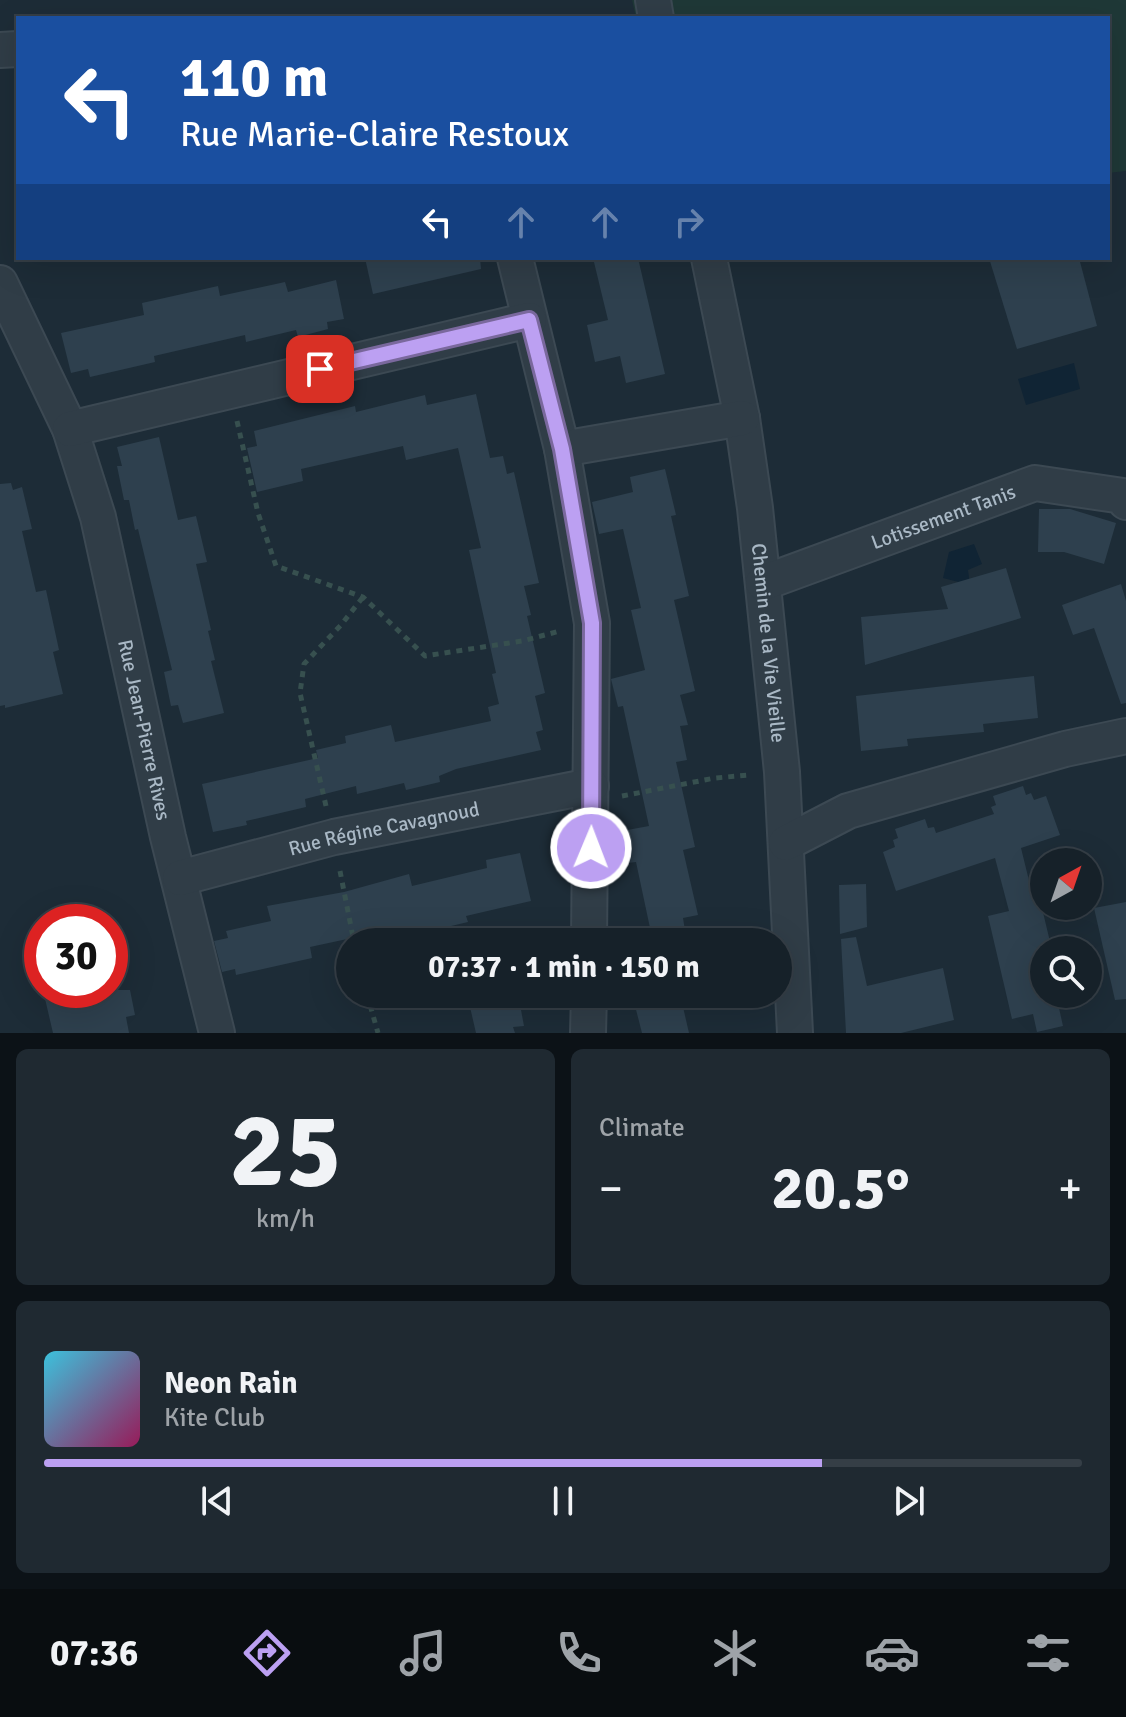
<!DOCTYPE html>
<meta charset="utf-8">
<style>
:root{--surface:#162129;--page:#1f2931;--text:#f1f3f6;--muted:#9ea3a8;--line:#353e46;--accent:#bca0f2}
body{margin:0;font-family:Signika,sans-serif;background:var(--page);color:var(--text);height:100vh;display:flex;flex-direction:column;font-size:30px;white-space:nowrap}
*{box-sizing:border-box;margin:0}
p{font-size:26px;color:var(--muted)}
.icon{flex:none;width:44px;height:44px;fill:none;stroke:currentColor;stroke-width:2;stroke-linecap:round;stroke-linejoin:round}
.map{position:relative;height:1033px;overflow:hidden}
.panel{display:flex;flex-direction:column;gap:16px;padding:16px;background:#0c1217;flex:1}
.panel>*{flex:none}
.top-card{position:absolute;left:16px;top:16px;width:1094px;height:244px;border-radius:0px;box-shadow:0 8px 32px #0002,0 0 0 2px var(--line);background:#1a4fa0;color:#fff;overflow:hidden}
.needle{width:52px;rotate:40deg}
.buttons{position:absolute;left:1030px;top:848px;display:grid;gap:16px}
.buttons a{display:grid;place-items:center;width:72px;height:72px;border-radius:50%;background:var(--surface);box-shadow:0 8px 32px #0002,0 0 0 2px var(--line);font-size:40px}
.speed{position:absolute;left:24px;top:904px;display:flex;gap:16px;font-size:40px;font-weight:700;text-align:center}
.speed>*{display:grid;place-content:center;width:104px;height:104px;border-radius:50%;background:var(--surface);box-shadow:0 8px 32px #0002,0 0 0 2px var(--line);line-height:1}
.speed .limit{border:12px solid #d22;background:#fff;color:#111}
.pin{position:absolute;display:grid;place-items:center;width:68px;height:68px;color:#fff;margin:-34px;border-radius:16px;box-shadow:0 4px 12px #0006}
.me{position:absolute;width:88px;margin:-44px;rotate:1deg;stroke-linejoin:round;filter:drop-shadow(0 0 6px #0008)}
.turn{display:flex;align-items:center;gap:28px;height:168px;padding:0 32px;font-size:36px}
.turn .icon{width:104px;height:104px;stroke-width:2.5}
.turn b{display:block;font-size:56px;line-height:68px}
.lanes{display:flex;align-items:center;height:76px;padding:0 32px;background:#0003;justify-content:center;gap:40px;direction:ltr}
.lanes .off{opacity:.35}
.big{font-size:60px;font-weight:800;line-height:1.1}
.panel .widget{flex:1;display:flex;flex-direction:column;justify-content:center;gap:12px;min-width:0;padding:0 28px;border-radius:12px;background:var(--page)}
.panel .dial{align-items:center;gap:0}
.dial b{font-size:104px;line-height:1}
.song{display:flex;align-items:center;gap:24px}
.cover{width:96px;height:96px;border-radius:12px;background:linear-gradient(135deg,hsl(190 70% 55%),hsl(330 70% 35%))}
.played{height:8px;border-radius:4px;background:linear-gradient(90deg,var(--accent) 75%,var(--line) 75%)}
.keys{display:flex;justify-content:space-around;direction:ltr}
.heat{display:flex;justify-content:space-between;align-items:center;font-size:44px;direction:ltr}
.panel .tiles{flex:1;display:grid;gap:16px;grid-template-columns:1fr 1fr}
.widget:last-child{grid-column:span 2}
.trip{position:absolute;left:336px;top:928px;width:456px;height:80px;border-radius:40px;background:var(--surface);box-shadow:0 8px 32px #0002,0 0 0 2px var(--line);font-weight:800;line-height:80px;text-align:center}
.dock{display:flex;height:128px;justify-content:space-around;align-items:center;background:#090d10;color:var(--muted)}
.dock .icon{width:56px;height:56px}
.dock .selected{color:var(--accent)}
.dock b{font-size:36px;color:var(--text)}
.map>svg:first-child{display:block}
</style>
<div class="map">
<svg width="1126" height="1033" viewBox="0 0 1126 1033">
<rect width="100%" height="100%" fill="#1d2c37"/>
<path fill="#1f3837" d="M 632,0 L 1126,0 L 1126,171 L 1108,173 L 1108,18 L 636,18 Z"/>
<g fill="#102434">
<path d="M 1074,363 L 1080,389 L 1026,405 L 1018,379 Z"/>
<path d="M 974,544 L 982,564 L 968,570 L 970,585 L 943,578 L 949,552 Z"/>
</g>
<g fill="#2e404e">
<path d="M 365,258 L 480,258 L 481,269 L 373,294 Z"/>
<path d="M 593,258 L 638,258 L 665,374 L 626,383 L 620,356 L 595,362 L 587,325 L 608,320 Z"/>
<path d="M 989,258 L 1079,258 L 1097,326 L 1017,349 Z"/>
<path d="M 336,280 L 344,319 L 327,322 L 328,329 L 298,337 L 296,330 L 246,342 L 245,335 L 154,356 L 155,362 L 90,377 L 88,369 L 71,373 L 61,333 L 144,315 L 142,303 L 218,286 L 220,296 L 285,282 L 288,292 Z"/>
<path d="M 476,394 L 490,458 L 503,456 L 507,474 L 514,472 L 539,583 L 524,586 L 531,615 L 527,616 L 545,693 L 535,696 L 543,730 L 536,732 L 541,750 L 456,769 L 439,776 L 440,782 L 406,790 L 404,783 L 357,794 L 356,786 L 305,799 L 306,807 L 246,821 L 247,825 L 213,832 L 202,784 L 318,758 L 316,750 L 346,743 L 345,736 L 391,725 L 395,742 L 491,721 L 488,707 L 499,704 L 492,674 L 496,673 L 469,550 L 481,548 L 458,448 L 406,460 L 403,446 L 301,469 L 303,481 L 257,492 L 247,448 L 257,446 L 254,431 L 355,406 L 356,412 L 425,395 L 427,405 Z"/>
<path d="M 159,437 L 178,520 L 196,516 L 207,562 L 196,564 L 211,630 L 208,631 L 215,660 L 211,661 L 224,713 L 183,723 L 178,705 L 171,706 L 164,672 L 172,670 L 138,529 L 135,530 L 129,500 L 124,500 L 117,466 L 122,466 L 117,447 Z"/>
<path d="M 665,469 L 676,515 L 671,516 L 689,596 L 674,600 L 695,691 L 680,695 L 688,725 L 680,726 L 687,760 L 676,762 L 695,847 L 683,850 L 698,915 L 683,918 L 686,937 L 653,942 L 636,862 L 619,864 L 611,833 L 649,826 L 623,706 L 618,707 L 611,679 L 645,670 L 631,610 L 641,608 L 623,529 L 599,534 L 592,502 L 633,492 L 630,477 Z"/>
<path d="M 11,483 L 13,490 L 22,487 L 32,529 L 22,531 L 36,592 L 46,590 L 59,650 L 53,652 L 63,694 L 5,708 L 5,705 L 0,706 L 0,484 Z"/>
<path d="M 1039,509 L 1070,509 L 1116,523 L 1104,564 L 1064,552 L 1038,552 Z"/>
<path d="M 1006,568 L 1021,618 L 865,665 L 861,617 L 948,609 L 941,587 Z"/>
<path d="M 1121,584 L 1126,601 L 1126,703 L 1121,704 L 1094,628 L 1073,635 L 1062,605 Z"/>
<path d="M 1034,676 L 1038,718 L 983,724 L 984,732 L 907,739 L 908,746 L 861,751 L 856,696 Z"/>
<path d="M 1023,786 L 1026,795 L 1031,793 L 1034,800 L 1046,796 L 1060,835 L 1021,848 L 1035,905 L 1041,904 L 1052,950 L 1044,950 L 1044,994 L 1062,994 L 1065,1007 L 1059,1008 L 1063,1026 L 1037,1032 L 1033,1014 L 1012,1019 L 988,916 L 1009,911 L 995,858 L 896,891 L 883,852 L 895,847 L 893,840 L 898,838 L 895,829 L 925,819 L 928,828 L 934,827 L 936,833 L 994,814 L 991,807 L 996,805 L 993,796 Z"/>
<path d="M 520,853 L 531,901 L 466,916 L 468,922 L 392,940 L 389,930 L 310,947 L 312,958 L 236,975 L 235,969 L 222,972 L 214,941 L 228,938 L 226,931 L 271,921 L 267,906 L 344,892 L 409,874 L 412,886 L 487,868 L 486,860 Z"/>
<path d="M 866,884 L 867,927 L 840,934 L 839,885 Z"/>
<path d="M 1126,902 L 1126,999 L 1115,1000 L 1094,908 Z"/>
<path d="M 856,937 L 867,986 L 943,968 L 954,1020 L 901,1033 L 846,1033 L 841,939 Z"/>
<path d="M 43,990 L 130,990 L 135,1015 L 126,1017 L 129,1033 L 53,1033 Z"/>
<path d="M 467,994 L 518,994 L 524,1026 L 513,1027 L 515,1033 L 476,1033 Z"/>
<path d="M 632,994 L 680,994 L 689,1033 L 642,1033 Z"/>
</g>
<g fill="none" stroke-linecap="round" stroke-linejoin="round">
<defs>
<g id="minor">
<path d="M 653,0 L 656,18"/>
<path d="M 0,50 L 18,49"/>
<path d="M 515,258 L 562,449 L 592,623 L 589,942"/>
<path id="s1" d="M 709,258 L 742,418 L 755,508 L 782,772 L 795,1033"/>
<path id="s2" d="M 0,283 L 70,429 L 98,517 L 168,837 L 217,1033"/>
<path d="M 70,429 L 529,320"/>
<path d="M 562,449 L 742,418"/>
<path id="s3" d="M 763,583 L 1035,483 L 1123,496 L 1126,502"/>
<path d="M 786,843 L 848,811 L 1065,749 L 1126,736"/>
<path id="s4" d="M 180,878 L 334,837 L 591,786"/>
<path d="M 588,1033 L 589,994"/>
</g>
</defs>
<use href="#minor" stroke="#3c4953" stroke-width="38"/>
<g stroke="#37504f" stroke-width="5" stroke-dasharray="6 6" stroke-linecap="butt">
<path d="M 237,421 L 258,513 L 276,566 L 363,597 L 425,656 L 522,641 L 560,631"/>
<path d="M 622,796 L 715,778 L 750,775"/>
<path d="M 326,806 L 300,693 L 304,664 L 341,625 L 363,597"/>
<path d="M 340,871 L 354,942"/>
<path d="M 367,994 L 378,1033"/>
</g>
<use href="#minor" stroke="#303d47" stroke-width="34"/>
</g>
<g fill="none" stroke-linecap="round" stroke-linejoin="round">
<defs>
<path id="route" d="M 320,369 L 529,320 L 562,449 L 592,623 L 591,848"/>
</defs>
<use href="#route" stroke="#7a689d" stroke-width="20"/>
<use href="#route" stroke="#bca0f2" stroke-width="14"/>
</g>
<g text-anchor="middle" stroke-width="8" stroke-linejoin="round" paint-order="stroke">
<g font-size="20" fill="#a9b8c5" stroke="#16222b">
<text dy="7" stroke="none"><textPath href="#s3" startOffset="192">Lotissement Tanis</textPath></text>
<text dy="7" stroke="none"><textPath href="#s1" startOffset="390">Chemin de la Vie Vieille</textPath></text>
<text dy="7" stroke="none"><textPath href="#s2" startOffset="472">Rue Jean-Pierre Rives</textPath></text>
<text dy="7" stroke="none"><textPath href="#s4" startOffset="210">Rue Régine Cavagnoud</textPath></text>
</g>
</g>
</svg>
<div class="buttons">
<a><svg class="needle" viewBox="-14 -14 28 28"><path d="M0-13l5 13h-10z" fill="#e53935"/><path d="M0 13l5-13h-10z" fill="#9ea3a8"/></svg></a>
<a><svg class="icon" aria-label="search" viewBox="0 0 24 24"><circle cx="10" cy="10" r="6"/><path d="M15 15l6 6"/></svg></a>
</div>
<div class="speed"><div class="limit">30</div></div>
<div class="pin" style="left:320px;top:369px;background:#d93025"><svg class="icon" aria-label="arrive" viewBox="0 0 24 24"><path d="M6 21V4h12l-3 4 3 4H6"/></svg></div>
<svg class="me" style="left:591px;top:848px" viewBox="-20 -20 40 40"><circle r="17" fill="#bca0f2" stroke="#fff" stroke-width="3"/><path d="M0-11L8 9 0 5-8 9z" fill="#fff"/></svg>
<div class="trip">07:37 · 1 min · 150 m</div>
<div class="top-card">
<div class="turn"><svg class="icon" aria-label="left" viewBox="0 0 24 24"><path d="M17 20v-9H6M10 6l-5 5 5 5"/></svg><div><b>110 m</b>Rue Marie-Claire Restoux</div></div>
<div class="lanes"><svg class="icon" aria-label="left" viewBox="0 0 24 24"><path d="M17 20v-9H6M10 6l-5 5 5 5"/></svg><svg class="icon off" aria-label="ahead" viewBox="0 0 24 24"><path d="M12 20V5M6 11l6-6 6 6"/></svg><svg class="icon off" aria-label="ahead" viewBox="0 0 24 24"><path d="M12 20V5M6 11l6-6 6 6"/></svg><svg class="icon off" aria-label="right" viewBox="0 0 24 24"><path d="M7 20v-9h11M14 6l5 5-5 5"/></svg></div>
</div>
</div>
<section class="panel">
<div class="tiles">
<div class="widget dial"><b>25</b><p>km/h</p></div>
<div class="widget"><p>Climate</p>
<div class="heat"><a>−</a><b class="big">20.5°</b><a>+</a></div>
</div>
<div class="widget">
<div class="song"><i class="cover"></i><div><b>Neon Rain</b><p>Kite Club</p></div></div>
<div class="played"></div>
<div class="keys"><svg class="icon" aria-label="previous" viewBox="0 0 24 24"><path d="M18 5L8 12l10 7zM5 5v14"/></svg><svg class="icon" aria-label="pause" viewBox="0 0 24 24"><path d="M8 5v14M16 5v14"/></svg><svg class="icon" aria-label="next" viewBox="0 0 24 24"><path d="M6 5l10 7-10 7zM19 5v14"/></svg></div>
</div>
</div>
</section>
<nav class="dock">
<b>07:36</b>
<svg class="icon selected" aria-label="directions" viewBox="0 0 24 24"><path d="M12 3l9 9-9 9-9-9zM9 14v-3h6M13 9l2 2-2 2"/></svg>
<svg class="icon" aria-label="music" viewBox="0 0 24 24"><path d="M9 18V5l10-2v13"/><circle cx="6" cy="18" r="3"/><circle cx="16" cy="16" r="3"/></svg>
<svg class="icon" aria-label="phone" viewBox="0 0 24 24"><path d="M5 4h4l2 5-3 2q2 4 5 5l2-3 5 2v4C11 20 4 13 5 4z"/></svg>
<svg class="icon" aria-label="climate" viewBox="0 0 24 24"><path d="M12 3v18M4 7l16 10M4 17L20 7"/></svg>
<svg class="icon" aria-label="car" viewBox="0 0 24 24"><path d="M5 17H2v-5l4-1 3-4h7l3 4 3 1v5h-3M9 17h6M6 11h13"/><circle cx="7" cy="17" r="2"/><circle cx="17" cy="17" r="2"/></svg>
<svg class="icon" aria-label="filters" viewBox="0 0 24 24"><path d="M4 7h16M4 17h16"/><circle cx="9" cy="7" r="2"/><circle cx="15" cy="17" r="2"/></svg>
</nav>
